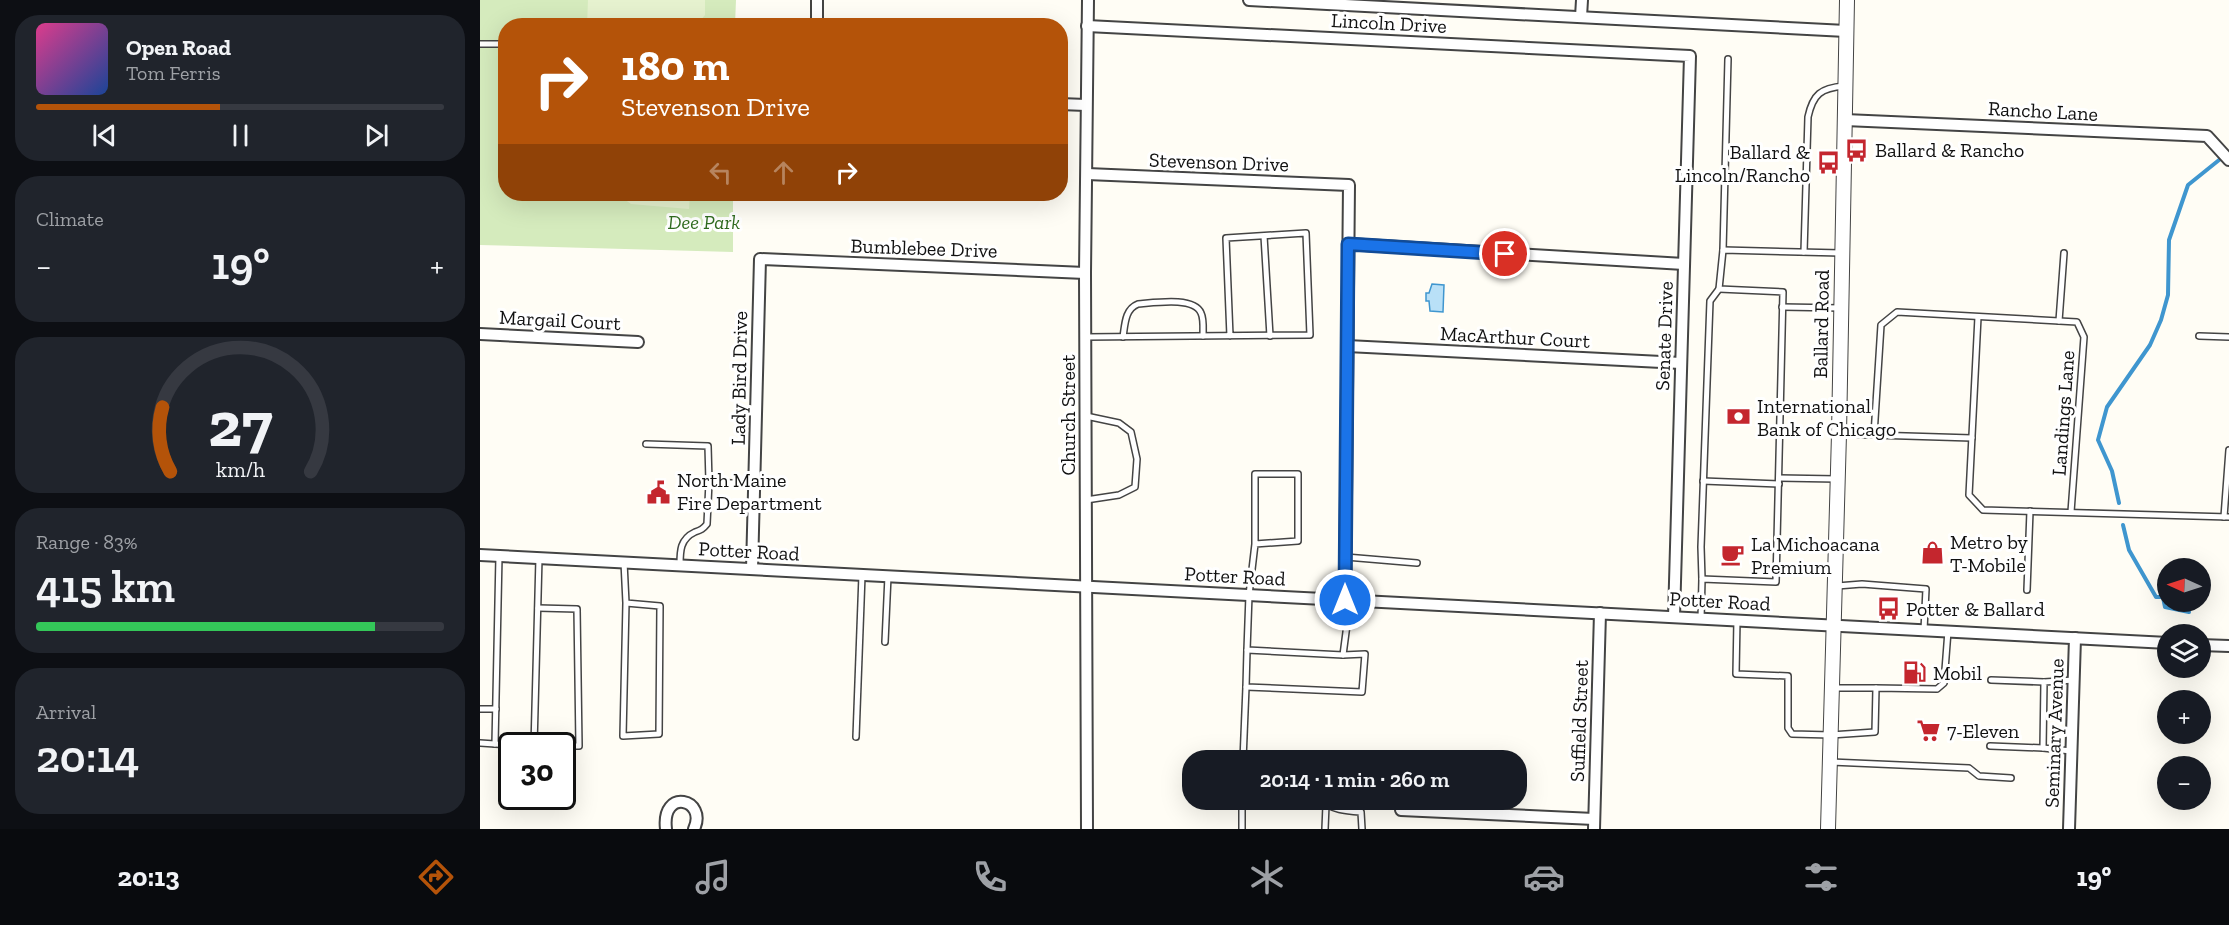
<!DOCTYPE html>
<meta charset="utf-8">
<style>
:root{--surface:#171b24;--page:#20242c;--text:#f1f3f6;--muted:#9ea1a6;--line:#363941;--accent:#b45309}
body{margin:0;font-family:"Zilla Slab",serif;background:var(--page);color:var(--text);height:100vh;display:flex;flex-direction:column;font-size:22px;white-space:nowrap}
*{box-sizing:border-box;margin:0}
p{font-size:20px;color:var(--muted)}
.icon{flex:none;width:33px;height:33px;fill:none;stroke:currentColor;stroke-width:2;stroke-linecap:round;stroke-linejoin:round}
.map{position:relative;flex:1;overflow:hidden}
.side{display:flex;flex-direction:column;gap:15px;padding:15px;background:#0d0f14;width:480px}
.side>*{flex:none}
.top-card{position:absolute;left:18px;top:18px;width:570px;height:183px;border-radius:24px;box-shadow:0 6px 24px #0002;background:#b45309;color:#fff;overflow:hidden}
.needle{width:39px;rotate:273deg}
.buttons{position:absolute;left:1677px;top:558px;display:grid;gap:12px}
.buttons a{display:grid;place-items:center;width:54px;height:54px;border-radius:50%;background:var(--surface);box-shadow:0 6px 24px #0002;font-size:30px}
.speed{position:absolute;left:18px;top:732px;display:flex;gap:12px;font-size:30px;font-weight:700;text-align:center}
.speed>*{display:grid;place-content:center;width:78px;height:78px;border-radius:50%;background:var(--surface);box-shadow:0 6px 24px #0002;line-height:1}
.speed .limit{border:3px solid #111;border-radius:9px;background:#fff;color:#111}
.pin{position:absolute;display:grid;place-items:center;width:51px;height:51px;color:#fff;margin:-26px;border:3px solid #fff;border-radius:50%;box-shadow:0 2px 6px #0007}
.me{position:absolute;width:66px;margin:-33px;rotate:0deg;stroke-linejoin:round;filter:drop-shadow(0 0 4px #0008)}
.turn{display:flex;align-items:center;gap:21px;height:126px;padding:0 24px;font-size:27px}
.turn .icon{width:78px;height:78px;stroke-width:2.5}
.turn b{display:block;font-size:42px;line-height:51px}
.lanes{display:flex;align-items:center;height:57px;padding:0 24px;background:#0003;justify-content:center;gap:30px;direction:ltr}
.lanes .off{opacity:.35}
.big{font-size:45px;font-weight:600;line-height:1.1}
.side .tile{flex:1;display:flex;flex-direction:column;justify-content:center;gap:9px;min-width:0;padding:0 21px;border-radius:24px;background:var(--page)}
.side .dial{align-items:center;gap:0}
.dial svg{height:156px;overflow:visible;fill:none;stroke:var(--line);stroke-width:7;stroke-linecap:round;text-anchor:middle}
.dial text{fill:var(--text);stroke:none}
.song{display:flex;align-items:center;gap:18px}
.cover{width:72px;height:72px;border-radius:9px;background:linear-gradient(135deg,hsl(330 70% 55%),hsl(220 70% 35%))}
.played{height:6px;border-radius:3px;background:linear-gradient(90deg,var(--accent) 45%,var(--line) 45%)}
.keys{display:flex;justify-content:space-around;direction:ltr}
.heat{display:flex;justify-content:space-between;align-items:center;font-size:33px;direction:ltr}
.charge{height:9px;border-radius:4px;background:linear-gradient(90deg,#34c759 83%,var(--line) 0)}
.trip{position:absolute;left:702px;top:750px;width:345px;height:60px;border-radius:24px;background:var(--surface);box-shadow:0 6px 24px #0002;font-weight:600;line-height:60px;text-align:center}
.tabs{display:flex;height:96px;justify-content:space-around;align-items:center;background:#090b0e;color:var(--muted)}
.tabs .icon{width:42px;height:42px}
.tabs .on{color:var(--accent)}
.tabs b{font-size:27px;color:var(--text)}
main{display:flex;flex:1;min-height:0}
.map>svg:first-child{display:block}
</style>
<main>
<section class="side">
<div class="tile">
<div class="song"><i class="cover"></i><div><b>Open Road</b><p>Tom Ferris</p></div></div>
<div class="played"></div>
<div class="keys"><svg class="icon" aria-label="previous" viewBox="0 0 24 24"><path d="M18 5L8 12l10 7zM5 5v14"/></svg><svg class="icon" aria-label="pause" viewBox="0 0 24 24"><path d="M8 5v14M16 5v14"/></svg><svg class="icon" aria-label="next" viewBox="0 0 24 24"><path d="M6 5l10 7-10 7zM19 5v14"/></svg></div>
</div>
<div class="tile"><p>Climate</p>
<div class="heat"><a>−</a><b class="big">19°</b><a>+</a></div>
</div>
<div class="tile dial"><svg viewBox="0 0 100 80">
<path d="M14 69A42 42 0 1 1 86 69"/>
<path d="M14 69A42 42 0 0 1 10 36" stroke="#b45309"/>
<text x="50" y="56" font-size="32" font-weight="700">27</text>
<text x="50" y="72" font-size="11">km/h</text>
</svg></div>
<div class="tile"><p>Range · 83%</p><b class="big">415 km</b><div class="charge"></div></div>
<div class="tile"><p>Arrival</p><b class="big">20:14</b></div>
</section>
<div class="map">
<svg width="1749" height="829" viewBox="0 0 1749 829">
<rect width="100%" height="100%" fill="#fffdf5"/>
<path fill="#d5ebbd" d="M 0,0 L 256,0 L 255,25 L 26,26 L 26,194 L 253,194 L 253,252 L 0,245 Z"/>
<g fill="#e6f2cf">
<path d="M 108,0 L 225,0 L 225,15 L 217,25 L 107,25 Z"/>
<path d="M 137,194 L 210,194 L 209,209 L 151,204 Z"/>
</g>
<path fill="#b9e0f7" stroke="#3f96cf" stroke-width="1.5" d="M 952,284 L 964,285 L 963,312 L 950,311 L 949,301 L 946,301 L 946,293 L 949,293 Z"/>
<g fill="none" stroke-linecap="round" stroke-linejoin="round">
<g stroke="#3f96cf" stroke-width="4">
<path d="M 1639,503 L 1632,471 L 1618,440 L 1627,407 L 1670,345 L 1681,320 L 1688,295 L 1689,240 L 1708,185 L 1749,152"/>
<path d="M 1643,525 L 1649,550 L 1676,597 L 1683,597 L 1685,607 L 1709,612"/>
</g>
<defs>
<g id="service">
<path d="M 0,44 L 26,44"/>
<path d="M 784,236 L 790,336"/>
<path d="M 1243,250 L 1248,59"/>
<path d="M 1324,252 L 1328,117 C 1333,94 1341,88 1364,86"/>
<path d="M 1302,307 L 1361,308"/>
<path d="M 1498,317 L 1489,495 L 1503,510 L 1749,517"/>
<path d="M 1579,321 L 1584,253"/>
<path d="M 1719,336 L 1749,337"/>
<path d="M 606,337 C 680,337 755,336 830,335 L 826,233 L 746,238 L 750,336"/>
<path d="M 643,337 C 645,324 645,309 658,304 C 673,303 714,296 721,313 C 724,319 723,329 723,336"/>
<path d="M 606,416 L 639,423 L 651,432 L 657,459 L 655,487 L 639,495 L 606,500"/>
<path d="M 1360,434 L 1492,438"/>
<path d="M 1394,435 L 1401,325 L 1417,312 L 1597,322 L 1604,337 L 1591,512"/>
<path d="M 166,444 L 228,446 L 229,482 L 275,484"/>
<path d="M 1299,478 L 1357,479"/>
<path d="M 1223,481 L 1299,484"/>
<path d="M 1744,517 L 1749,450"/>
<path d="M 775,544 L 818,541 L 818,474 L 775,474 L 775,544 L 769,595 L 767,650 L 863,655 L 868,617 L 883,601"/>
<path d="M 866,557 L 937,563"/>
<path d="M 144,562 L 146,603 L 143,736 L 179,734 L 180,606 L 146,603"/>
<path d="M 200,565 C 200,551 200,539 215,532 C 221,530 223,529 227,524 L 229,482"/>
<path d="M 1222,579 L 1221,547 L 1230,301 L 1239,289"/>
<path d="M 1357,586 L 1382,584 L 1446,589 L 1444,630"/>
<path d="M 1547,590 L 1550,511"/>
<path d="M 58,608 L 97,609 L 99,746 L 82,746"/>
<path d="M 1221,619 L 1222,579 L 1296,582 L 1303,292 L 1239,289 L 1243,250 L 1361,253"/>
<path d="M 1257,620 L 1256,674 L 1308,676 L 1308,728 L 1312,734 L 1351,735 L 1395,732 L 1396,688 L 1457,689 L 1464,683 L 1468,631"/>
<path d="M 405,642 L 408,576"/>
<path d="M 767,650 L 766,687 L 882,692 L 885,654 L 863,655"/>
<path d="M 1511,680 L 1564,682"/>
<path d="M 1352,688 L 1396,688"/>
<path d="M 0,709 L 16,709"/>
<path d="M 376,737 L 382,575"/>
<path d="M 0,743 L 44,746"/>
<path d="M 15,744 L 19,556"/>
<path d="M 54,746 L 59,558"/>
<path d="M 1510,746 L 1563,748"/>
<path d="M 1591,751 L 1563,748 L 1564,682 L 1594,680"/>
<path d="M 763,760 L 766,687"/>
<path d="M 1351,762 L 1489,768 L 1499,776 L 1531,778"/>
<path d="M 841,800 C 851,810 867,811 881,812 L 882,829"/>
<path d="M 762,829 L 762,800"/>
<path d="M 845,829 L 846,805"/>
</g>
<g id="minor">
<path d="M 769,0 L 1366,31"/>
<path d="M 1101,17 L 1102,0"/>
<path d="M 337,26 L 337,0"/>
<path d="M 607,26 L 1210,56 L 1194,617"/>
<path d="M 580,104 L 606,105"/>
<path d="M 1365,120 L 1727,136 L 1749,160"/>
<path d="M 607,174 L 869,185 L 865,600"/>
<path d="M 868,244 L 1204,264"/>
<path d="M 0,334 L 158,342"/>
<path d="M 867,346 L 1201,363"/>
<path d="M 0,555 L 1688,643"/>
<path d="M 272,569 L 280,259 L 605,273"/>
<path d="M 1720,645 L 1749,646"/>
<path d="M 921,810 L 1114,819"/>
<path d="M 186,829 C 181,787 228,799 214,829"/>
<path d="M 607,829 L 605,273 L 608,0"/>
<path d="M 1114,829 L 1120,613"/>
<path d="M 1589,829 L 1595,638"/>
</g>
<path id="tertiary" d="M 1348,829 L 1359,434 L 1367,0"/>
</defs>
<use href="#service" stroke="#444" stroke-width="8"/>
<use href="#minor" stroke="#444" stroke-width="14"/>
<use href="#tertiary" stroke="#444" stroke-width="16"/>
<use href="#service" stroke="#fff" stroke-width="5"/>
<use href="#minor" stroke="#fff" stroke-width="10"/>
<use href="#tertiary" stroke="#fff" stroke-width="14"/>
</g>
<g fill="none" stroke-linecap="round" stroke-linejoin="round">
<defs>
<path id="route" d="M 865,600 L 868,244 L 1025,254"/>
</defs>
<use href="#route" stroke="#114b97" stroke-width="15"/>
<use href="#route" stroke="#1a73e8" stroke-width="10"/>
</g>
<defs>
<symbol id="bus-bare" viewBox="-9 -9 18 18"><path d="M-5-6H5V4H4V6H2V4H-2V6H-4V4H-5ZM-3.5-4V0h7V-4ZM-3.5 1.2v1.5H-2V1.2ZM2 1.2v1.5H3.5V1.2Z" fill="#c4262e" stroke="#fff" stroke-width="2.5" paint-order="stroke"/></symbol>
<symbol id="bank-bare" viewBox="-9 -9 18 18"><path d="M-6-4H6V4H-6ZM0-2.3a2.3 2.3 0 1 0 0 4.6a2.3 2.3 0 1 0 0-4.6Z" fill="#c4262e" stroke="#fff" stroke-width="2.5" paint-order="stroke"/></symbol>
<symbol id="civic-bare" viewBox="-9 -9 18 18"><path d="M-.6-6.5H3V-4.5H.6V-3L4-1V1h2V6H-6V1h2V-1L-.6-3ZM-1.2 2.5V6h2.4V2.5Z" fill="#c4262e" stroke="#fff" stroke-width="2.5" paint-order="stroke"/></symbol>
<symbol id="shop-bare" viewBox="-9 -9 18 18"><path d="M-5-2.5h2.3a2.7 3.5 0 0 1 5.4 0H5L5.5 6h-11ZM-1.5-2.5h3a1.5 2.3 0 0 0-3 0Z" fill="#c4262e" stroke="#fff" stroke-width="2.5" paint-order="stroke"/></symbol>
<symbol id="cafe-bare" viewBox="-9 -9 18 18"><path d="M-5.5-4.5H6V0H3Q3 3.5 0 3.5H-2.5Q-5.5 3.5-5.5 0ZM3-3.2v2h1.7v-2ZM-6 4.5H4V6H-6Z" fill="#c4262e" stroke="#fff" stroke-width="2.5" paint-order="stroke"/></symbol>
<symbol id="fuel-bare" viewBox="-9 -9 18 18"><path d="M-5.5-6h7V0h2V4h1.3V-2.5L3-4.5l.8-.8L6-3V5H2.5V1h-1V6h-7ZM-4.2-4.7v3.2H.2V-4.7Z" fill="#c4262e" stroke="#fff" stroke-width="2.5" paint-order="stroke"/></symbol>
<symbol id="supermarket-bare" viewBox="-9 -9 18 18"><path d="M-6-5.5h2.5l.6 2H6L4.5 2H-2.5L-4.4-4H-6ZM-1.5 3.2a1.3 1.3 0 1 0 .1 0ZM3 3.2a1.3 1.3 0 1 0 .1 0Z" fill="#c4262e" stroke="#fff" stroke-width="2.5" paint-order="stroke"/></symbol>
</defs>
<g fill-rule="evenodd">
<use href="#bus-bare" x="1360" y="134" width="33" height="33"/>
<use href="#bus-bare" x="1332" y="146" width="33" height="33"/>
<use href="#bank-bare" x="1242" y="400" width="33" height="33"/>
<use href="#civic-bare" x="162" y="476" width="33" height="33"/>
<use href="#shop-bare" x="1436" y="536" width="33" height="33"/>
<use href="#cafe-bare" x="1236" y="538" width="33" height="33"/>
<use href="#bus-bare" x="1392" y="592" width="33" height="33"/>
<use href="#fuel-bare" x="1418" y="656" width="33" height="33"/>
<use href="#supermarket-bare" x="1432" y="714" width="33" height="33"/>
</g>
<g text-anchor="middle" stroke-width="6" stroke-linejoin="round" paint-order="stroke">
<g font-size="20" fill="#111" stroke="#fff">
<text transform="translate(909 23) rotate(3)" y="7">Lincoln Drive</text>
<text transform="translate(1563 111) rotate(3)" y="7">Rancho Lane</text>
<text transform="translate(739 162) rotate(2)" y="7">Stevenson Drive</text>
<text transform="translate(444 248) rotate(2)" y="7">Bumblebee Drive</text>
<text transform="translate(80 320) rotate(3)" y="7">Margail Court</text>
<text transform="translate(1341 324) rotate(-89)" y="7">Ballard Road</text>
<text transform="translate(1184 336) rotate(-88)" y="7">Senate Drive</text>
<text transform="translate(1035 337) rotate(3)" y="7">MacArthur Court</text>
<text transform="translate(259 378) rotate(-89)" y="7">Lady Bird Drive</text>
<text transform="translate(1583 413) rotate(-86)" y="7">Landings Lane</text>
<text transform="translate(588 415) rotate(-90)" y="7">Church Street</text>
<text transform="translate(269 551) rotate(3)" y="7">Potter Road</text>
<text transform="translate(755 576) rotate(3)" y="7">Potter Road</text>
<text transform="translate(1240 601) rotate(3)" y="7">Potter Road</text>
<text transform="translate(1099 721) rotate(-88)" y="7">Suffield Street</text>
<text transform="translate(1574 733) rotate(-88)" y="7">Seminary Avenue</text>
</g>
<g font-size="20" fill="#111" stroke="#fff" text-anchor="start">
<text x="1395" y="157">Ballard &amp; Rancho</text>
<text x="1330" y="159" text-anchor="end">Ballard &amp;<tspan x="1330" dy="23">Lincoln/Rancho</tspan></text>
<text x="1277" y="413">International<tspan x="1277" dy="23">Bank of Chicago</tspan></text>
<text x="197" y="487">North Maine<tspan x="197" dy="23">Fire Department</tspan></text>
<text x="1470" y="549">Metro by<tspan x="1470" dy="23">T-Mobile</tspan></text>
<text x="1271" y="551">La Michoacana<tspan x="1271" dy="23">Premium</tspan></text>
<text x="1426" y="616">Potter &amp; Ballard</text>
<text x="1453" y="680">Mobil</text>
<text x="1467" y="738">7-Eleven</text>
</g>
<g font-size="20" font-style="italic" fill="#2f6b1f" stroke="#fff">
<text x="224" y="229">Dee Park</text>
</g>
</g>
</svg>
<div class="buttons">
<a><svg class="needle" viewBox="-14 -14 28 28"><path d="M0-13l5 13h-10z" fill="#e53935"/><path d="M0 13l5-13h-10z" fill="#9ea1a6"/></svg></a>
<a><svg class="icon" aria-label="layers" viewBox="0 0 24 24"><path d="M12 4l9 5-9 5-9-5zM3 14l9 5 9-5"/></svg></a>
<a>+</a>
<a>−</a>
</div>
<div class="speed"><div class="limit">30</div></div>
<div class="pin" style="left:1025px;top:254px;background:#d93025"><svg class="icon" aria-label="arrive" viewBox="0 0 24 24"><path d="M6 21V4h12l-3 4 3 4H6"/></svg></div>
<svg class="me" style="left:865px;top:600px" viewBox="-20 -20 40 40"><circle r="17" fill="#1a73e8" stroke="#fff" stroke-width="3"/><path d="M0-11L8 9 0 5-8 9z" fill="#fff"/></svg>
<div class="trip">20:14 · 1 min · 260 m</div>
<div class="top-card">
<div class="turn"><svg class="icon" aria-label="right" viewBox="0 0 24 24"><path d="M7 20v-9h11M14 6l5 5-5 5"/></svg><div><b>180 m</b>Stevenson Drive</div></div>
<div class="lanes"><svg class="icon off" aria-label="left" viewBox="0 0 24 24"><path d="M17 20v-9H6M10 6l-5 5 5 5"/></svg><svg class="icon off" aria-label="ahead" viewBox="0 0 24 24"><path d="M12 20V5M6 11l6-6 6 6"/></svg><svg class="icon" aria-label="right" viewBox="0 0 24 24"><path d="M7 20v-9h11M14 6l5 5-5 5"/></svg></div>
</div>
</div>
</main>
<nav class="tabs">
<b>20:13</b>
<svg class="icon on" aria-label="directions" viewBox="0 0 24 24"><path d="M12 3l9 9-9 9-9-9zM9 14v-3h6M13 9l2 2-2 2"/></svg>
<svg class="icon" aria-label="music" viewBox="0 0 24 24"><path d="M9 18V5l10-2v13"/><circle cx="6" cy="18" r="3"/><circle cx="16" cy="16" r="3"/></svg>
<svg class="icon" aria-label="phone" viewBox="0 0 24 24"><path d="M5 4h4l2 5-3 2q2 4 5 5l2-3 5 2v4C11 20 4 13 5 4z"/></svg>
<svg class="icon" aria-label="climate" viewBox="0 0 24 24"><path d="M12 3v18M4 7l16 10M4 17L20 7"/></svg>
<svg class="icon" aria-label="car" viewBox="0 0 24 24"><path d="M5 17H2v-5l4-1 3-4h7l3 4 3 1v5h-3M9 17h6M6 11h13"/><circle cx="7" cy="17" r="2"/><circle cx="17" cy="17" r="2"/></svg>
<svg class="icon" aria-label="filters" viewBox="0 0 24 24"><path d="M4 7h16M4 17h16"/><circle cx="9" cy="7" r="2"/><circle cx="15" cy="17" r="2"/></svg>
<b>19°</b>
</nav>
